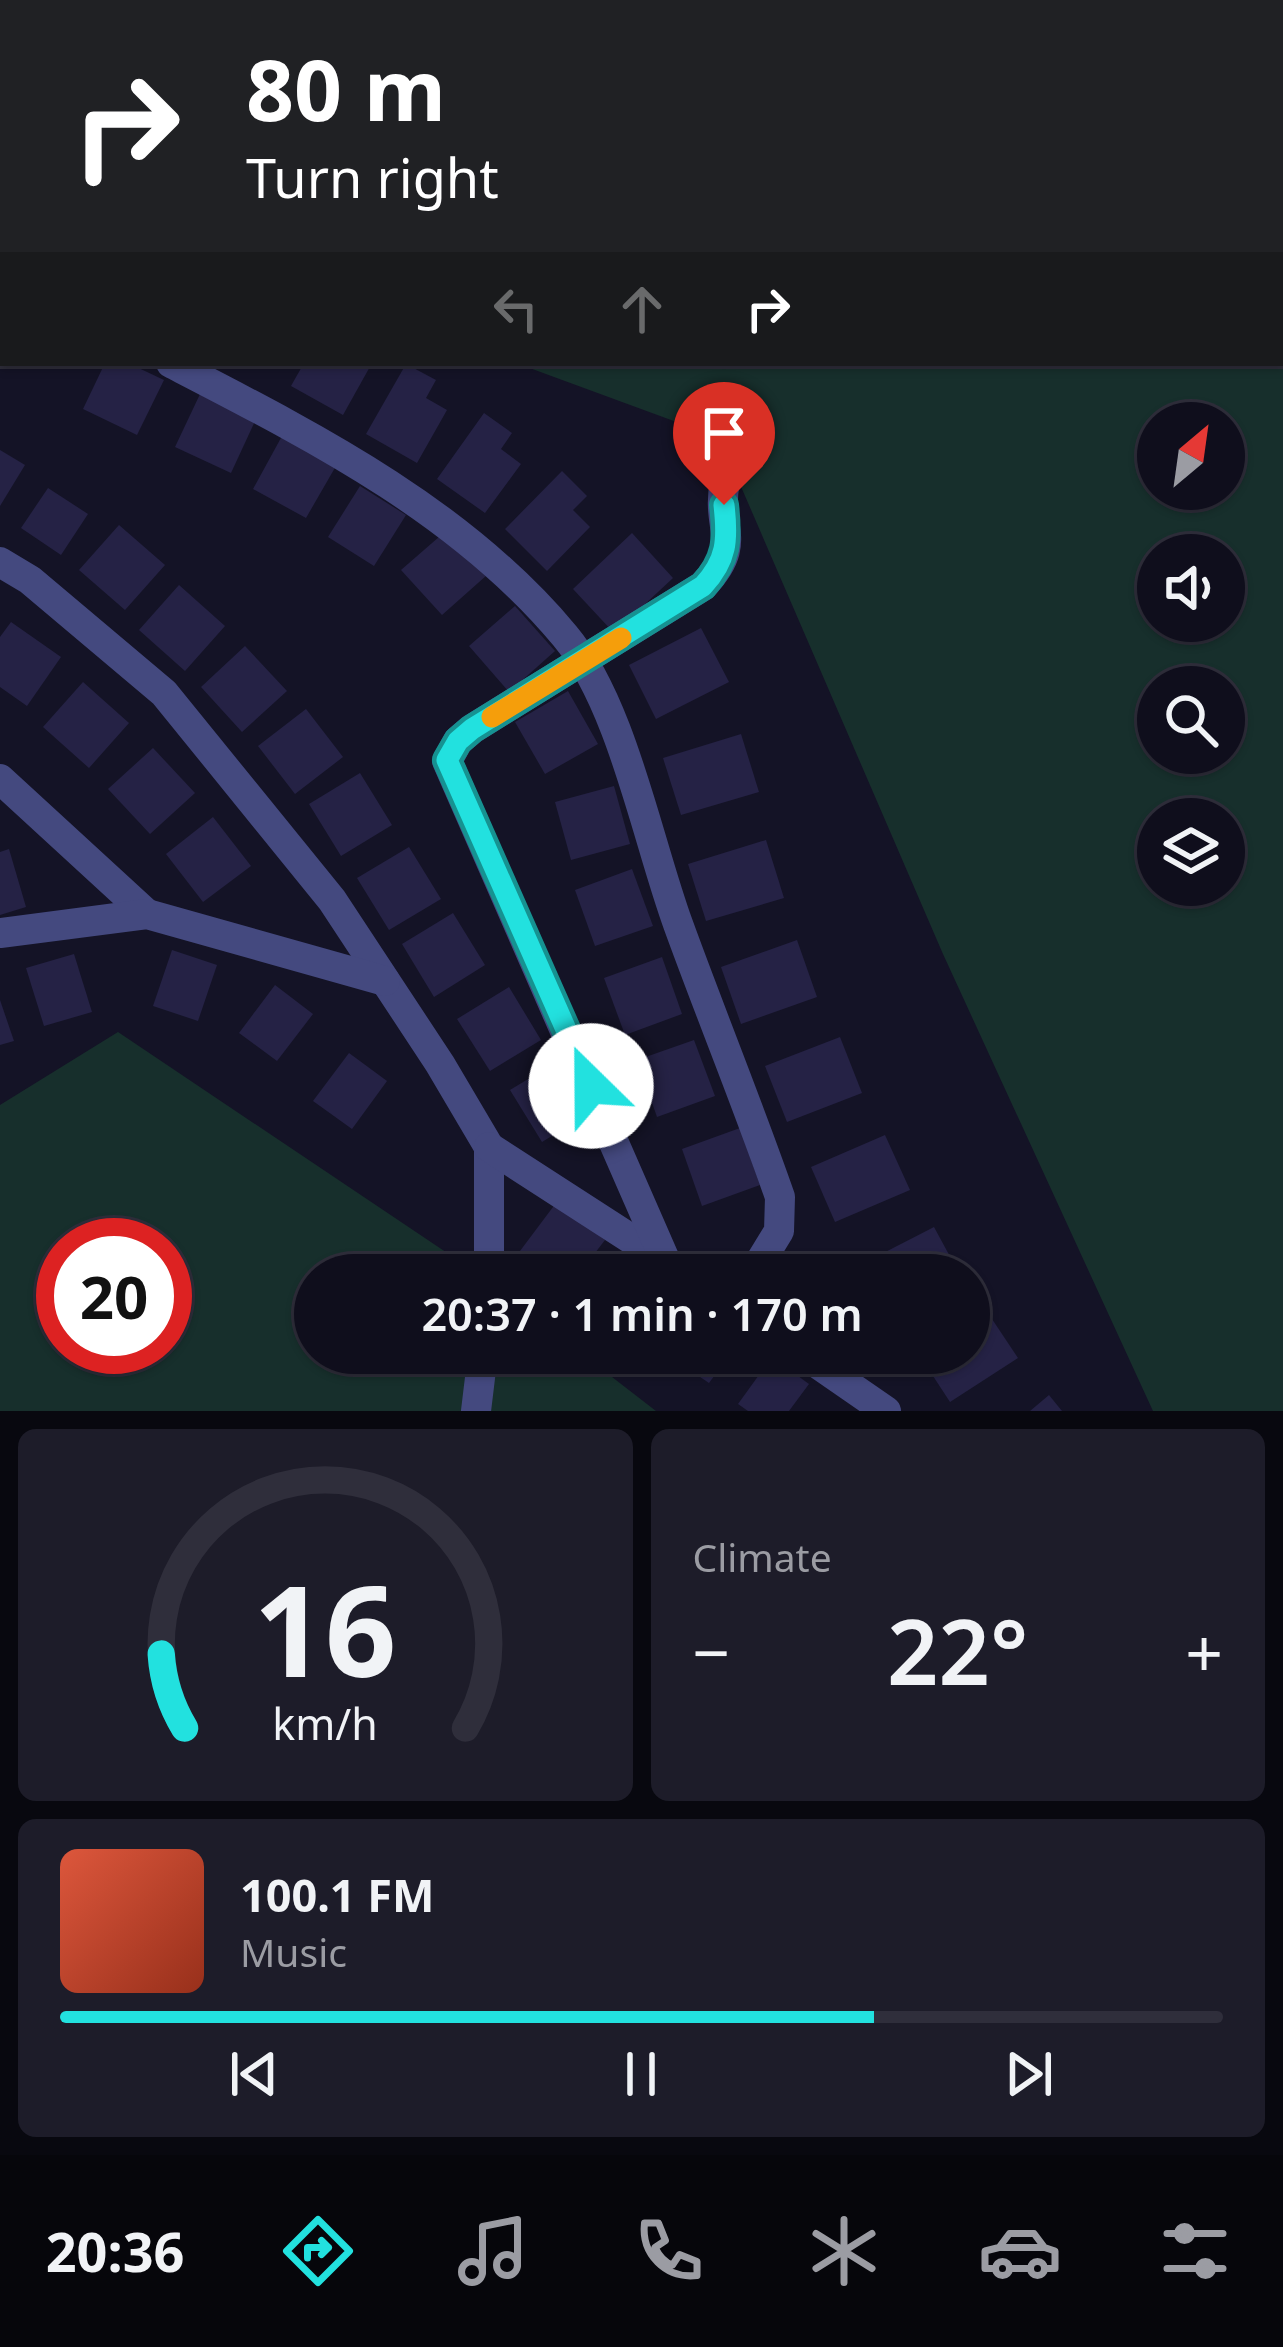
<!DOCTYPE html>
<meta charset="utf-8">
<style>
:root{--surface:#0f0e1c;--page:#1d1c29;--text:#f1f3f6;--muted:#9b9ca3;--line:#2f2e3b;--accent:#22e1df}
body{margin:0;font-family:"Noto Sans",sans-serif;background:var(--page);color:var(--text);height:100vh;display:flex;flex-direction:column;font-size:45px;white-space:nowrap}
*{box-sizing:border-box;margin:0}
p{font-size:39px;color:var(--muted)}
.icon{flex:none;width:66px;height:66px;fill:none;stroke:currentColor;stroke-width:2;stroke-linecap:round;stroke-linejoin:round}
.map{position:relative;height:1411px;overflow:hidden}
.side{display:flex;flex-direction:column;gap:18px;padding:18px;background:#08080f;flex:1}
.side>*{flex:none}
.guide{position:absolute;left:0px;top:0px;width:1284px;height:366px;box-shadow:0 3px 9px #0004,0 0 0 3px var(--line);background:#202124;color:#fff;overflow:hidden}
.needle{width:78px;rotate:29deg}
.controls{position:absolute;left:1137px;top:402px;display:grid;gap:24px}
.controls a{display:grid;place-items:center;width:108px;height:108px;border-radius:50%;background:var(--surface);box-shadow:0 3px 9px #0004,0 0 0 3px var(--line);font-size:60px}
.speed{position:absolute;left:36px;top:1218px;display:flex;gap:24px;font-size:60px;font-weight:700;text-align:center}
.speed>*{display:grid;place-content:center;width:156px;height:156px;border-radius:50%;background:var(--surface);box-shadow:0 3px 9px #0004,0 0 0 3px var(--line);line-height:1}
.speed .limit{border:18px solid #d22;background:#fff;color:#111}
.pin{position:absolute;display:grid;place-items:center;width:102px;height:102px;color:#fff;margin:-123px -51px;border-radius:50% 50% 50% 0;rotate:-45deg;box-shadow:0 0 12px #0007}
.pin .icon{rotate:45deg}
.me{position:absolute;width:132px;margin:-66px;rotate:337deg;stroke-linejoin:round;filter:drop-shadow(0 0 9px #0008)}
.turn{display:flex;align-items:center;gap:42px;height:252px;padding:0 48px;font-size:54px}
.turn .icon{width:156px;height:156px;stroke-width:2.5}
.turn b{display:block;font-size:84px;line-height:102px}
.lanes{display:flex;align-items:center;height:114px;padding:0 48px;background:#0003;justify-content:center;gap:60px;direction:ltr}
.lanes .off{opacity:.35}
.big{font-size:90px;font-weight:600;line-height:1.1}
.side .tile{flex:1;display:flex;flex-direction:column;justify-content:center;gap:18px;min-width:0;padding:0 42px;border-radius:18px;background:var(--page)}
.side .dial{align-items:center;gap:0}
.dial svg{height:312px;overflow:visible;fill:none;stroke:var(--line);stroke-width:7;stroke-linecap:round;text-anchor:middle}
.dial text{fill:var(--text);stroke:none}
.song{display:flex;align-items:center;gap:36px}
.cover{width:144px;height:144px;border-radius:18px;background:linear-gradient(135deg,hsl(10 70% 55%),hsl(10 70% 35%))}
.played{height:12px;border-radius:6px;background:linear-gradient(90deg,var(--accent) 70%,var(--line) 70%)}
.keys{display:flex;justify-content:space-around;direction:ltr}
.heat{display:flex;justify-content:space-between;align-items:center;font-size:66px;direction:ltr}
.side .tiles{flex:1;display:grid;gap:18px;grid-template-columns:1fr 1fr}
.tile:last-child{grid-column:span 2}
.trip{position:absolute;left:294px;top:1254px;width:696px;height:120px;border-radius:60px;background:var(--surface);box-shadow:0 3px 9px #0004,0 0 0 3px var(--line);font-weight:600;line-height:120px;text-align:center}
.tabs{display:flex;height:192px;justify-content:space-around;align-items:center;background:#06060b;color:var(--muted)}
.tabs .icon{width:84px;height:84px}
.tabs .current{color:var(--accent)}
.tabs b{font-size:54px;color:var(--text)}
.map>svg:first-child{display:block}
</style>
<div class="map">
<svg width="1283" height="1411" viewBox="0 0 1283 1411">
<rect width="100%" height="100%" fill="#141326"/>
<g fill="#172f2c" fill-rule="evenodd">
<path d="M 0,0 L 1283,0 L 1283,1411 L 1153,1411 L 943,954 L 720,438 L 516,363 L 1281,363 L 1281,3 L 3,3 L 0,143 ZM 1158,423 L 1224,423 L 1224,489 L 1158,489 ZM 1158,555 L 1224,555 L 1224,621 L 1158,621 ZM 1158,687 L 1224,687 L 1224,753 L 1158,753 ZM 1158,819 L 1224,819 L 1224,885 L 1158,885 Z"/>
<path d="M 118,1032 L 480,1275 L 315,1275 L 315,1353 L 581,1353 L 656,1411 L 0,1411 L 0,1105 ZM 63,1245 L 165,1245 L 165,1347 L 63,1347 Z"/>
</g>
<g fill="#252245">
<path d="M 105,363 L 128,363 L 164,380 L 137,435 L 83,409 Z"/>
<path d="M 304,363 L 372,363 L 343,415 L 291,386 Z"/>
<path d="M 406,364 L 436,380 L 426,398 L 447,410 L 417,463 L 366,434 Z"/>
<path d="M 201,392 L 256,419 L 231,473 L 175,447 Z"/>
<path d="M 484,413 L 512,433 L 501,449 L 521,464 L 485,513 L 437,479 Z"/>
<path d="M 282,436 L 336,466 L 306,518 L 253,489 Z"/>
<path d="M 0,450 L 25,465 L 0,506 Z"/>
<path d="M 562,471 L 587,496 L 573,510 L 590,527 L 547,571 L 505,529 Z"/>
<path d="M 360,486 L 406,515 L 374,566 L 328,537 Z"/>
<path d="M 48,488 L 88,514 L 61,555 L 21,528 Z"/>
<path d="M 119,525 L 165,565 L 125,610 L 79,570 Z"/>
<path d="M 447,530 L 487,575 L 442,615 L 401,570 Z"/>
<path d="M 632,533 L 673,578 L 614,633 L 573,589 Z"/>
<path d="M 179,585 L 225,626 L 185,671 L 139,630 Z"/>
<path d="M 515,606 L 555,651 L 509,692 L 469,646 Z"/>
<path d="M 11,622 L 61,657 L 27,706 L 0,687 L 0,637 Z"/>
<path d="M 701,628 L 729,682 L 656,719 L 629,665 Z"/>
<path d="M 245,646 L 287,691 L 242,732 L 201,687 Z"/>
<path d="M 83,682 L 129,723 L 89,768 L 43,727 Z"/>
<path d="M 568,691 L 598,744 L 545,774 L 515,722 Z"/>
<path d="M 306,709 L 343,757 L 295,794 L 258,746 Z"/>
<path d="M 741,734 L 759,792 L 681,815 L 663,758 Z"/>
<path d="M 153,748 L 195,793 L 150,834 L 108,789 Z"/>
<path d="M 360,773 L 392,825 L 341,856 L 309,804 Z"/>
<path d="M 614,786 L 630,844 L 571,860 L 555,802 Z"/>
<path d="M 213,817 L 251,866 L 203,902 L 166,854 Z"/>
<path d="M 766,840 L 784,898 L 706,921 L 688,864 Z"/>
<path d="M 409,847 L 441,899 L 389,930 L 357,878 Z"/>
<path d="M 9,849 L 26,907 L 0,915 L 0,852 Z"/>
<path d="M 632,869 L 653,926 L 595,946 L 575,890 Z"/>
<path d="M 453,913 L 485,965 L 434,997 L 402,944 Z"/>
<path d="M 797,940 L 817,997 L 741,1024 L 721,967 Z"/>
<path d="M 172,950 L 217,965 L 198,1021 L 153,1006 Z"/>
<path d="M 74,954 L 92,1012 L 44,1026 L 26,968 Z"/>
<path d="M 662,957 L 682,1014 L 625,1035 L 604,978 Z"/>
<path d="M 275,985 L 313,1014 L 277,1061 L 239,1033 Z"/>
<path d="M 509,987 L 541,1040 L 490,1071 L 457,1019 Z"/>
<path d="M 0,1000 L 14,1041 L 0,1045 Z"/>
<path d="M 840,1037 L 862,1093 L 787,1122 L 765,1066 Z"/>
<path d="M 694,1040 L 715,1096 L 657,1117 L 637,1060 Z"/>
<path d="M 349,1053 L 387,1081 L 352,1129 L 313,1101 Z"/>
<path d="M 561,1059 L 593,1111 L 542,1142 L 510,1090 Z"/>
<path d="M 740,1128 L 760,1185 L 702,1206 L 682,1149 Z"/>
<path d="M 885,1135 L 910,1190 L 835,1222 L 811,1167 Z"/>
<path d="M 556,1203 L 605,1240 L 578,1275 L 551,1275 L 520,1251 Z"/>
<path d="M 934,1227 L 960,1275 L 868,1275 L 862,1264 Z"/>
<path d="M 634,1259 L 656,1275 L 622,1275 Z"/>
<path d="M 984,1307 L 1018,1358 L 950,1402 L 918,1353 L 969,1353 L 969,1317 Z"/>
<path d="M 671,1353 L 731,1353 L 709,1383 L 669,1356 Z"/>
<path d="M 772,1357 L 809,1384 L 789,1411 L 748,1411 L 738,1404 Z"/>
<path d="M 1049,1395 L 1062,1411 L 1030,1411 Z"/>
</g>
<g fill="none" stroke-linecap="round" stroke-linejoin="round">
<g stroke="#44497f" stroke-width="30">
<path d="M 0,323 L 3,323"/>
<path d="M 171,363 C 314,437 461,511 565,636 C 622,704 647,839 678,924 C 711,1015 748,1105 780,1197 L 779,1231 L 752,1275"/>
<path d="M 0,562 L 30,580 L 164,693 L 332,900 L 440,1064 L 489,1147 L 489,1275"/>
<path d="M 0,779 L 147,914"/>
<path d="M 0,933 L 147,914 L 385,981"/>
<path d="M 489,1147 L 687,1275"/>
<path d="M 666,1262 L 447,761 L 458,741 L 472,729 L 703,586 C 745,541 715,530 725,482 C 727,473 734,463 738,455"/>
<path d="M 802,1353 L 886,1411"/>
<path d="M 476,1411 L 483,1353"/>
</g>
</g>
<g fill="none" stroke-linecap="round" stroke-linejoin="round">
<defs>
<path id="route" d="M 591,1086 L 447,760 L 458,741 L 472,729 L 703,586 C 727,560 728,540 724,505"/>
</defs>
<use href="#route" stroke="#169291" stroke-width="30"/>
<use href="#route" stroke="#22e1df" stroke-width="21"/>
<path stroke="#f59e0b" stroke-width="21" d="M 492,717 L 621,638"/>
</g>
</svg>
<div class="controls">
<a><svg class="needle" viewBox="-14 -14 28 28"><path d="M0-13l5 13h-10z" fill="#e53935"/><path d="M0 13l5-13h-10z" fill="#9b9ca3"/></svg></a>
<a><svg class="icon" aria-label="sound" viewBox="0 0 24 24"><path d="M4 9h4l5-4v14l-5-4H4zM17 9q2 3 0 6"/></svg></a>
<a><svg class="icon" aria-label="search" viewBox="0 0 24 24"><circle cx="10" cy="10" r="6"/><path d="M15 15l6 6"/></svg></a>
<a><svg class="icon" aria-label="layers" viewBox="0 0 24 24"><path d="M12 4l9 5-9 5-9-5zM3 14l9 5 9-5"/></svg></a>
</div>
<div class="speed"><div class="limit">20</div></div>
<div class="pin" style="left:724px;top:505px;background:#d93025"><svg class="icon" aria-label="arrive" viewBox="0 0 24 24"><path d="M6 21V4h12l-3 4 3 4H6"/></svg></div>
<svg class="me" style="left:591px;top:1086px" viewBox="-20 -20 40 40"><circle r="19" fill="#fff"/><path d="M0-13L10 11 0 6-10 11z" fill="#22e1df"/></svg>
<div class="trip">20:37 · 1 min · 170 m</div>
<div class="guide">
<div class="turn"><svg class="icon" aria-label="right" viewBox="0 0 24 24"><path d="M7 20v-9h11M14 6l5 5-5 5"/></svg><div><b>80 m</b>Turn right</div></div>
<div class="lanes"><svg class="icon off" aria-label="left" viewBox="0 0 24 24"><path d="M17 20v-9H6M10 6l-5 5 5 5"/></svg><svg class="icon off" aria-label="ahead" viewBox="0 0 24 24"><path d="M12 20V5M6 11l6-6 6 6"/></svg><svg class="icon" aria-label="right" viewBox="0 0 24 24"><path d="M7 20v-9h11M14 6l5 5-5 5"/></svg></div>
</div>
</div>
<section class="side">
<div class="tiles">
<div class="tile dial"><svg viewBox="0 0 100 80">
<path d="M14 69A42 42 0 1 1 86 69"/>
<path d="M14 69A42 42 0 0 1 8 50" stroke="#22e1df"/>
<text x="50" y="56" font-size="32" font-weight="700">16</text>
<text x="50" y="72" font-size="11">km/h</text>
</svg></div>
<div class="tile"><p>Climate</p>
<div class="heat"><a>−</a><b class="big">22°</b><a>+</a></div>
</div>
<div class="tile">
<div class="song"><i class="cover"></i><div><b>100.1 FM</b><p>Music</p></div></div>
<div class="played"></div>
<div class="keys"><svg class="icon" aria-label="previous" viewBox="0 0 24 24"><path d="M18 5L8 12l10 7zM5 5v14"/></svg><svg class="icon" aria-label="pause" viewBox="0 0 24 24"><path d="M8 5v14M16 5v14"/></svg><svg class="icon" aria-label="next" viewBox="0 0 24 24"><path d="M6 5l10 7-10 7zM19 5v14"/></svg></div>
</div>
</div>
</section>
<nav class="tabs">
<b>20:36</b>
<svg class="icon current" aria-label="directions" viewBox="0 0 24 24"><path d="M12 3l9 9-9 9-9-9zM9 14v-3h6M13 9l2 2-2 2"/></svg>
<svg class="icon" aria-label="music" viewBox="0 0 24 24"><path d="M9 18V5l10-2v13"/><circle cx="6" cy="18" r="3"/><circle cx="16" cy="16" r="3"/></svg>
<svg class="icon" aria-label="phone" viewBox="0 0 24 24"><path d="M5 4h4l2 5-3 2q2 4 5 5l2-3 5 2v4C11 20 4 13 5 4z"/></svg>
<svg class="icon" aria-label="climate" viewBox="0 0 24 24"><path d="M12 3v18M4 7l16 10M4 17L20 7"/></svg>
<svg class="icon" aria-label="car" viewBox="0 0 24 24"><path d="M5 17H2v-5l4-1 3-4h7l3 4 3 1v5h-3M9 17h6M6 11h13"/><circle cx="7" cy="17" r="2"/><circle cx="17" cy="17" r="2"/></svg>
<svg class="icon" aria-label="filters" viewBox="0 0 24 24"><path d="M4 7h16M4 17h16"/><circle cx="9" cy="7" r="2"/><circle cx="15" cy="17" r="2"/></svg>
</nav>
